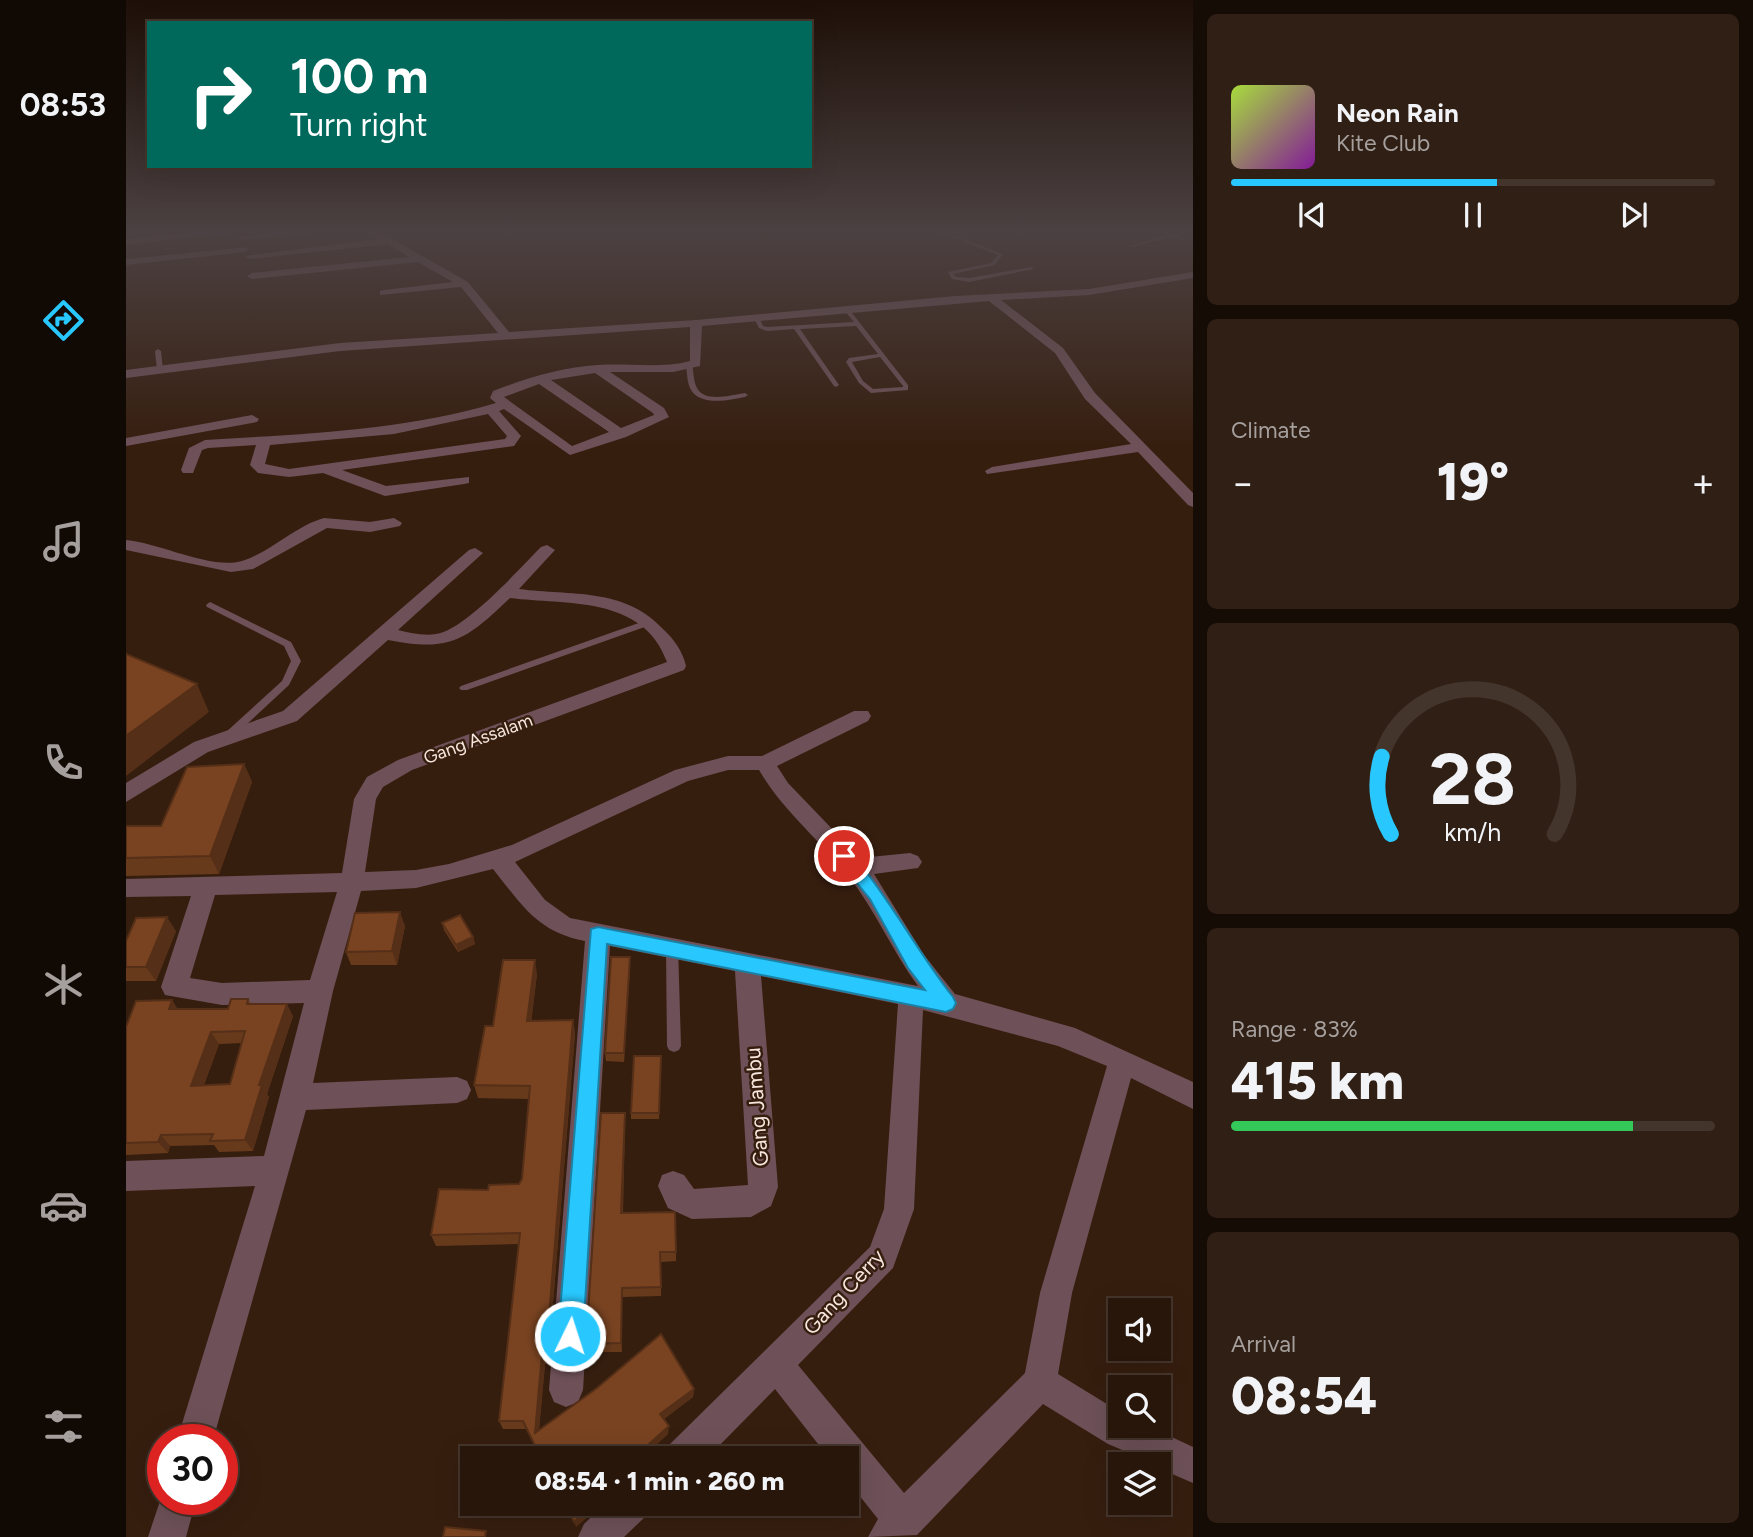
<!DOCTYPE html>
<meta charset="utf-8">
<style>
:root{--surface:#28160b;--page:#301f14;--text:#f1f3f6;--muted:#a59f9d;--line:#44352c;--accent:#28c8ff}
body{margin:0;font-family:Figtree,sans-serif;background:var(--page);color:var(--text);height:100vh;display:flex;flex-direction:column;font-size:26px;white-space:nowrap}
*{box-sizing:border-box;margin:0}
p{font-size:23px;color:var(--muted)}
.icon{flex:none;width:38px;height:38px;fill:none;stroke:currentColor;stroke-width:2;stroke-linecap:round;stroke-linejoin:round}
.map{position:relative;flex:1;overflow:hidden}
.side{display:flex;flex-direction:column;gap:14px;padding:14px;background:#160c06;width:560px}
.side>*{flex:none}
.guide{position:absolute;left:21px;top:21px;width:665px;height:147px;border-radius:0px;box-shadow:0 7px 28px #0002,0 0 0 2px var(--line);background:#00695c;color:#fff;overflow:hidden}
.buttons{position:absolute;left:982px;top:1298px;display:grid;gap:14px}
.buttons a{display:grid;place-items:center;width:63px;height:63px;border-radius:0px;background:var(--surface);box-shadow:0 7px 28px #0002,0 0 0 2px var(--line);font-size:35px}
.speed{position:absolute;left:21px;top:1424px;display:flex;gap:14px;font-size:35px;font-weight:700;text-align:center}
.speed>*{display:grid;place-content:center;width:91px;height:91px;border-radius:50%;background:var(--surface);box-shadow:0 7px 28px #0002,0 0 0 2px var(--line);line-height:1}
.speed .limit{border:10px solid #d22;background:#fff;color:#111}
.pin{position:absolute;display:grid;place-items:center;width:60px;height:60px;color:#fff;margin:-30px;border:4px solid #fff;border-radius:50%;box-shadow:0 2px 7px #0007}
.me{position:absolute;width:77px;margin:-38px;rotate:4deg;stroke-linejoin:round;filter:drop-shadow(0 0 5px #0008)}
.turn{display:flex;align-items:center;gap:24px;height:147px;padding:0 28px;font-size:32px}
.turn .icon{width:91px;height:91px;stroke-width:2.5}
.turn b{display:block;font-size:49px;line-height:60px}
.big{font-size:52px;font-weight:800;line-height:1.1}
.side .tile{flex:1;display:flex;flex-direction:column;justify-content:center;gap:10px;min-width:0;padding:0 24px;border-radius:10px;background:var(--page)}
.side .dial{align-items:center;gap:0}
.dial svg{height:182px;overflow:visible;fill:none;stroke:var(--line);stroke-width:7;stroke-linecap:round;text-anchor:middle}
.dial text{fill:var(--text);stroke:none}
.song{display:flex;align-items:center;gap:21px}
.cover{width:84px;height:84px;border-radius:10px;background:linear-gradient(135deg,hsl(80 70% 55%),hsl(290 70% 35%))}
.played{height:7px;border-radius:4px;background:linear-gradient(90deg,var(--accent) 55%,var(--line) 55%)}
.keys{display:flex;justify-content:space-around;direction:ltr}
.heat{display:flex;justify-content:space-between;align-items:center;font-size:38px;direction:ltr}
.charge{height:10px;border-radius:5px;background:linear-gradient(90deg,#34c759 83%,var(--line) 0)}
.trip{position:absolute;left:334px;top:1446px;width:399px;height:70px;border-radius:0px;background:var(--surface);box-shadow:0 7px 28px #0002,0 0 0 2px var(--line);font-weight:800;line-height:70px;text-align:center}
main{display:flex;flex:1;min-height:0}
.dock{display:flex;flex-direction:column;width:126px;justify-content:space-around;align-items:center;background:#100904;color:var(--muted)}
.dock .icon{width:49px;height:49px}
.dock .current{color:var(--accent)}
.dock b{font-size:32px;color:var(--text)}
.map>svg:first-child{display:block}
</style>
<main>
<nav class="dock">
<b>08:53</b>
<svg class="icon current" aria-label="directions" viewBox="0 0 24 24"><path d="M12 3l9 9-9 9-9-9zM9 14v-3h6M13 9l2 2-2 2"/></svg>
<svg class="icon" aria-label="music" viewBox="0 0 24 24"><path d="M9 18V5l10-2v13"/><circle cx="6" cy="18" r="3"/><circle cx="16" cy="16" r="3"/></svg>
<svg class="icon" aria-label="phone" viewBox="0 0 24 24"><path d="M5 4h4l2 5-3 2q2 4 5 5l2-3 5 2v4C11 20 4 13 5 4z"/></svg>
<svg class="icon" aria-label="climate" viewBox="0 0 24 24"><path d="M12 3v18M4 7l16 10M4 17L20 7"/></svg>
<svg class="icon" aria-label="car" viewBox="0 0 24 24"><path d="M5 17H2v-5l4-1 3-4h7l3 4 3 1v5h-3M9 17h6M6 11h13"/><circle cx="7" cy="17" r="2"/><circle cx="17" cy="17" r="2"/></svg>
<svg class="icon" aria-label="filters" viewBox="0 0 24 24"><path d="M4 7h16M4 17h16"/><circle cx="9" cy="7" r="2"/><circle cx="15" cy="17" r="2"/></svg>
</nav>
<div class="map">
<svg width="1067" height="1537" viewBox="0 0 1067 1537">
<rect width="100%" height="100%" fill="#361e0f"/>
<g fill="none" stroke-linecap="round" stroke-linejoin="round">
<g fill="#6e5158" fill-rule="evenodd">
<path d="M 812,231 L 817,231 L 877,254 L 869,265 L 827,274 L 830,277 L 843,278 L 905,267 L 908,269 L 843,282 L 826,279 L 822,272 L 865,263 L 872,255 Z"/>
<path d="M 1040,232 L 1062,240 L 1060,241 L 1046,237 L 1005,247 L 1003,246 L 1041,235 L 1038,233 Z"/>
<path d="M 719,309 L 723,309 L 782,385 L 782,390 L 745,393 L 733,383 L 720,362 L 723,358 L 752,354 L 730,326 L 674,329 L 713,385 L 710,387 L 708,386 L 668,329 L 641,331 L 633,328 L 628,318 L 633,317 L 637,326 L 641,327 L 728,322 L 718,310 ZM 754,357 L 777,386 L 777,387 L 747,389 L 737,381 L 726,362 Z"/>
<path d="M 32,349 L 35,351 L 37,370 L 34,372 L 31,370 L 29,351 Z"/>
<path d="M 563,363 L 566,365 C 568,372 567,381 571,388 C 578,403 606,395 619,393 L 622,395 L 619,397 C 603,400 573,407 564,388 C 561,381 561,372 560,365 Z"/>
<path d="M 84,602 L 165,642 L 175,661 L 163,685 L 107,737 L 103,738 L 98,735 L 99,733 L 156,681 L 165,661 L 158,646 L 81,607 L 80,605 Z"/>
<path d="M 524,619 L 527,620 L 527,624 L 341,690 L 335,690 L 333,688 L 335,686 Z"/>
<path d="M 546,942 L 550,943 L 552,947 L 555,1046 L 553,1050 L 548,1052 L 543,1050 L 541,1046 L 540,947 L 542,943 Z"/>
</g>
<g fill="#6e5158" fill-rule="evenodd">
<path d="M 84,231 L 113,231 L 0,245 L 0,239 Z"/>
<path d="M 158,231 L 190,231 L 117,240 L 112,237 Z"/>
<path d="M 241,231 L 252,231 L 342,282 L 383,332 L 570,320 L 829,296 L 963,289 L 1067,272 L 1067,278 L 963,295 L 875,300 L 937,348 L 969,393 L 1067,493 L 1067,507 L 1062,505 L 1012,452 L 861,474 L 859,471 L 866,467 L 1005,444 L 959,399 L 929,353 L 863,301 L 576,326 L 574,366 L 547,372 L 484,372 L 538,408 L 543,417 L 500,437 L 444,455 L 378,409 L 373,411 L 395,436 L 388,446 L 216,470 L 260,486 L 343,477 L 343,483 L 338,484 L 259,496 L 197,473 L 163,477 L 132,473 L 124,465 L 130,445 L 82,448 L 76,450 L 67,473 L 57,473 L 55,470 L 63,448 L 79,440 C 177,434 275,431 370,403 L 364,398 L 367,391 C 401,378 436,367 472,365 C 503,363 534,369 564,361 L 564,327 L 214,351 L 0,378 L 0,370 L 214,343 L 372,333 L 335,287 L 254,295 L 254,291 L 258,290 L 327,282 L 292,262 L 126,279 L 121,276 L 126,273 L 283,257 L 262,244 L 124,259 L 119,256 L 253,239 ZM 469,373 L 527,413 L 528,415 L 495,428 L 425,380 ZM 413,384 L 483,432 L 446,446 L 378,397 ZM 362,414 L 381,436 L 379,439 L 163,469 L 139,464 L 144,445 L 268,434 Z"/>
<path d="M 123,247 L 120,252 L 0,265 L 0,259 Z"/>
<path d="M 126,415 L 133,419 L 131,422 L 0,446 L 0,438 Z"/>
<path d="M 198,518 L 244,522 L 268,518 L 276,523 L 274,526 L 244,532 L 201,528 L 127,569 L 105,572 L 0,550 L 0,540 C 34,543 85,570 116,561 C 145,552 169,526 198,518 Z"/>
<path d="M 421,545 L 429,550 L 393,589 C 445,596 498,587 537,629 C 548,639 557,652 560,666 L 558,670 L 286,770 L 257,787 L 250,799 L 239,872 L 290,870 L 323,864 L 386,845 L 549,770 L 602,756 L 636,756 L 728,711 L 742,711 L 745,716 L 742,721 L 651,766 L 662,783 L 734,858 L 784,853 L 792,856 L 796,862 L 792,868 L 748,874 L 798,955 L 829,994 L 949,1028 L 1067,1082 L 1067,1109 L 1005,1078 L 946,1293 L 932,1374 L 994,1412 L 994,1426 L 1022,1426 L 1067,1447 L 1067,1483 L 1032,1468 L 1032,1465 L 982,1444 L 917,1404 L 791,1535 L 742,1537 L 752,1519 L 721,1480 L 721,1458 L 703,1458 L 649,1389 L 581,1458 L 538,1458 L 543,1445 L 744,1247 L 758,1209 L 772,1004 L 635,976 L 652,1187 L 645,1206 L 625,1217 L 566,1219 L 542,1208 L 532,1186 L 536,1175 L 547,1171 L 558,1175 L 568,1189 L 622,1185 L 609,971 L 484,946 L 457,1390 L 452,1402 L 440,1407 L 428,1402 L 423,1390 L 459,941 C 411,932 396,905 367,869 L 290,888 L 235,891 L 207,991 L 187,1083 L 331,1077 L 341,1081 L 345,1090 L 341,1099 L 331,1103 L 180,1110 L 87,1440 L 51,1440 L 129,1186 L 0,1191 L 0,1161 L 138,1156 L 178,1003 L 96,1005 L 39,995 L 35,987 L 65,896 L 0,897 L 0,879 L 216,873 L 228,799 L 241,777 L 272,760 L 541,662 C 517,595 440,605 384,598 C 339,641 324,652 262,640 L 171,721 L 82,752 L 0,802 L 0,783 L 68,742 L 157,711 L 343,550 L 349,548 L 357,553 L 272,630 C 284,633 298,636 310,634 C 339,630 394,568 415,547 ZM 602,770 L 633,770 C 657,811 694,840 723,877 C 750,911 766,951 792,986 L 444,918 L 419,900 L 389,862 L 562,781 ZM 211,892 L 184,980 L 96,983 L 64,978 L 89,895 ZM 797,1010 L 932,1046 L 981,1066 L 914,1293 L 899,1373 L 778,1493 L 672,1365 L 767,1268 L 788,1209 Z"/>
<path d="M 37,1492 L 37,1500 L 70,1500 L 60,1537 L 22,1537 Z"/>
<path d="M 480,1503 L 525,1503 L 520,1516 L 498,1537 L 452,1537 L 458,1524 Z"/>
</g>
</g>
<g fill="#683a1c" fill-rule="evenodd">
<path d="M 118,764 L 126,782 L 93,874 L 0,876 L 0,827 L 35,826 Z"/>
<path d="M 316,923 L 347,937 L 349,944 L 332,952 L 318,930 Z"/>
<path d="M 279,926 L 271,965 L 225,965 L 220,952 Z"/>
<path d="M 50,931 L 30,981 L 0,981 L 0,941 Z"/>
<path d="M 504,967 L 498,1062 L 480,1061 L 479,1053 Z"/>
<path d="M 411,974 L 405,1021 L 447,1020 L 449,1034 L 422,1364 L 419,1364 L 413,1430 L 568,1389 L 567,1397 L 538,1419 L 542,1434 L 516,1458 L 512,1457 L 510,1458 L 415,1458 L 400,1429 L 377,1429 L 373,1421 L 393,1244 L 310,1246 L 305,1235 L 362,1190 L 393,1184 L 396,1179 L 403,1099 L 352,1098 L 348,1085 L 367,1026 Z"/>
<path d="M 122,999 L 125,1004 L 167,1016 L 141,1094 L 143,1097 L 127,1151 L 93,1152 L 88,1145 L 44,1146 L 42,1153 L 0,1155 L 0,1027 L 46,1000 L 51,1009 L 102,1009 ZM 116,1043 L 104,1084 L 78,1085 L 93,1044 Z"/>
<path d="M 535,1056 L 533,1119 L 505,1119 L 505,1113 Z"/>
<path d="M 499,1113 L 499,1125 L 497,1213 L 550,1252 L 550,1261 L 535,1262 L 535,1296 L 496,1297 L 496,1352 L 462,1352 L 460,1344 Z"/>
</g>
<g fill="#552f17">
<path d="M 71,684 L 83,712 L 0,776 L 0,736 Z"/>
<path d="M 118,764 L 126,782 L 93,874 L 84,856 Z"/>
<path d="M 274,912 L 279,926 L 271,965 L 266,951 Z"/>
<path d="M 41,917 L 50,931 L 30,981 L 20,967 Z"/>
<path d="M 347,937 L 349,944 L 332,952 L 330,945 Z"/>
<path d="M 504,957 L 504,967 L 498,1062 L 498,1053 Z"/>
<path d="M 409,960 L 411,974 L 404,1034 L 401,1021 Z"/>
<path d="M 46,1000 L 54,1013 L 43,1009 Z"/>
<path d="M 161,1004 L 167,1016 L 141,1094 L 143,1097 L 127,1151 L 119,1140 L 133,1085 Z"/>
<path d="M 447,1020 L 449,1034 L 422,1364 L 420,1354 Z"/>
<path d="M 85,1032 L 93,1044 L 73,1097 L 65,1086 Z"/>
<path d="M 499,1113 L 499,1125 L 496,1223 L 495,1213 Z"/>
<path d="M 35,1135 L 44,1146 L 42,1153 L 32,1142 Z"/>
<path d="M 496,1288 L 496,1352 L 495,1343 Z"/>
<path d="M 416,1354 L 419,1364 L 412,1440 L 409,1433 Z"/>
<path d="M 568,1389 L 567,1397 L 534,1422 L 534,1414 Z"/>
<path d="M 543,1426 L 542,1434 L 516,1458 L 513,1458 L 513,1453 Z"/>
<path d="M 511,1449 L 512,1457 L 500,1458 Z"/>
<path d="M 469,1503 L 478,1503 L 450,1527 L 448,1522 Z"/>
</g>
<g fill="#794321" stroke="#552f17" stroke-width="2" fill-rule="evenodd">
<path d="M 0,654 L 71,684 L 0,736 Z"/>
<path d="M 118,764 L 84,856 L 0,858 L 0,826 L 35,826 L 61,767 Z"/>
<path d="M 274,912 L 266,951 L 220,952 L 229,913 Z"/>
<path d="M 334,915 L 347,937 L 330,945 L 316,923 Z"/>
<path d="M 41,917 L 20,967 L 0,967 L 0,941 L 10,918 Z"/>
<path d="M 485,957 L 504,957 L 498,1053 L 479,1053 Z"/>
<path d="M 377,960 L 409,960 L 401,1021 L 447,1020 L 420,1354 L 416,1354 L 409,1433 L 471,1388 L 535,1334 L 568,1389 L 534,1414 L 543,1426 L 513,1453 L 511,1449 L 500,1458 L 415,1458 L 397,1421 L 373,1421 L 394,1233 L 305,1235 L 313,1189 L 362,1190 L 363,1185 L 393,1184 L 396,1179 L 404,1086 L 348,1085 L 359,1026 L 367,1026 Z"/>
<path d="M 105,999 L 122,999 L 121,1004 L 161,1004 L 133,1085 L 136,1085 L 119,1140 L 84,1141 L 87,1134 L 35,1135 L 32,1142 L 0,1143 L 0,1027 L 10,1001 L 46,1000 L 43,1009 L 102,1009 ZM 119,1031 L 104,1084 L 65,1086 L 85,1032 Z"/>
<path d="M 508,1056 L 535,1056 L 533,1113 L 505,1113 Z"/>
<path d="M 475,1113 L 499,1113 L 495,1213 L 549,1212 L 550,1252 L 534,1252 L 535,1287 L 496,1288 L 495,1343 L 460,1344 Z"/>
<path d="M 438,1503 L 469,1503 L 448,1522 Z"/>
<path d="M 319,1527 L 360,1531 L 359,1537 L 317,1537 Z"/>
</g>
<linearGradient id="sky" x2="0" y2="1"><stop stop-color="#1e1008"/><stop offset="0.52" stop-color="#4c4142"/><stop offset="1" stop-color="#4c4142" stop-opacity="0"/></linearGradient>
<rect width="1067" height="446" fill="url(#sky)"/>
<path fill="#28c8ff" stroke="#1a82a6" stroke-width="2" d="M 718,849 L 724,851 C 763,897 790,950 827,997 L 830,1003 L 827,1009 L 820,1012 L 481,944 L 457,1336 L 453,1345 L 444,1349 L 435,1345 L 432,1336 L 465,929 L 472,927 L 799,990 L 782,968 L 744,899 L 712,860 L 710,856 L 712,851 Z"/>
<g text-anchor="middle" stroke-width="5" stroke-linejoin="round" paint-order="stroke">
<g font-size="18" fill="#f7e6dd" stroke="#361e0f">
<text transform="translate(352 739) rotate(-20)" y="6">Gang Assalam</text>
</g>
<g font-size="21" fill="#f7e6dd" stroke="#361e0f">
<text transform="translate(631 1107) rotate(-94)" y="7">Gang Jambu</text>
<text transform="translate(718 1292) rotate(-47)" y="7">Gang Cerry</text>
</g>
</g>
</svg>
<div class="buttons">
<a><svg class="icon" aria-label="sound" viewBox="0 0 24 24"><path d="M4 9h4l5-4v14l-5-4H4zM17 9q2 3 0 6"/></svg></a>
<a><svg class="icon" aria-label="search" viewBox="0 0 24 24"><circle cx="10" cy="10" r="6"/><path d="M15 15l6 6"/></svg></a>
<a><svg class="icon" aria-label="layers" viewBox="0 0 24 24"><path d="M12 4l9 5-9 5-9-5zM3 14l9 5 9-5"/></svg></a>
</div>
<div class="speed"><div class="limit">30</div></div>
<div class="pin" style="left:718px;top:856px;background:#d93025"><svg class="icon" aria-label="arrive" viewBox="0 0 24 24"><path d="M6 21V4h12l-3 4 3 4H6"/></svg></div>
<svg class="me" style="left:444px;top:1336px" viewBox="-20 -20 40 40"><circle r="17" fill="#28c8ff" stroke="#fff" stroke-width="3"/><path d="M0-11L8 9 0 5-8 9z" fill="#fff"/></svg>
<div class="trip">08:54 · 1 min · 260 m</div>
<div class="guide">
<div class="turn"><svg class="icon" aria-label="right" viewBox="0 0 24 24"><path d="M7 20v-9h11M14 6l5 5-5 5"/></svg><div><b>100 m</b>Turn right</div></div>
</div>
</div>
<section class="side">
<div class="tile">
<div class="song"><i class="cover"></i><div><b>Neon Rain</b><p>Kite Club</p></div></div>
<div class="played"></div>
<div class="keys"><svg class="icon" aria-label="previous" viewBox="0 0 24 24"><path d="M18 5L8 12l10 7zM5 5v14"/></svg><svg class="icon" aria-label="pause" viewBox="0 0 24 24"><path d="M8 5v14M16 5v14"/></svg><svg class="icon" aria-label="next" viewBox="0 0 24 24"><path d="M6 5l10 7-10 7zM19 5v14"/></svg></div>
</div>
<div class="tile"><p>Climate</p>
<div class="heat"><a>−</a><b class="big">19°</b><a>+</a></div>
</div>
<div class="tile dial"><svg viewBox="0 0 100 80">
<path d="M14 69A42 42 0 1 1 86 69"/>
<path d="M14 69A42 42 0 0 1 10 35" stroke="#28c8ff"/>
<text x="50" y="56" font-size="32" font-weight="700">28</text>
<text x="50" y="72" font-size="11">km/h</text>
</svg></div>
<div class="tile"><p>Range · 83%</p><b class="big">415 km</b><div class="charge"></div></div>
<div class="tile"><p>Arrival</p><b class="big">08:54</b></div>
</section>
</main>
